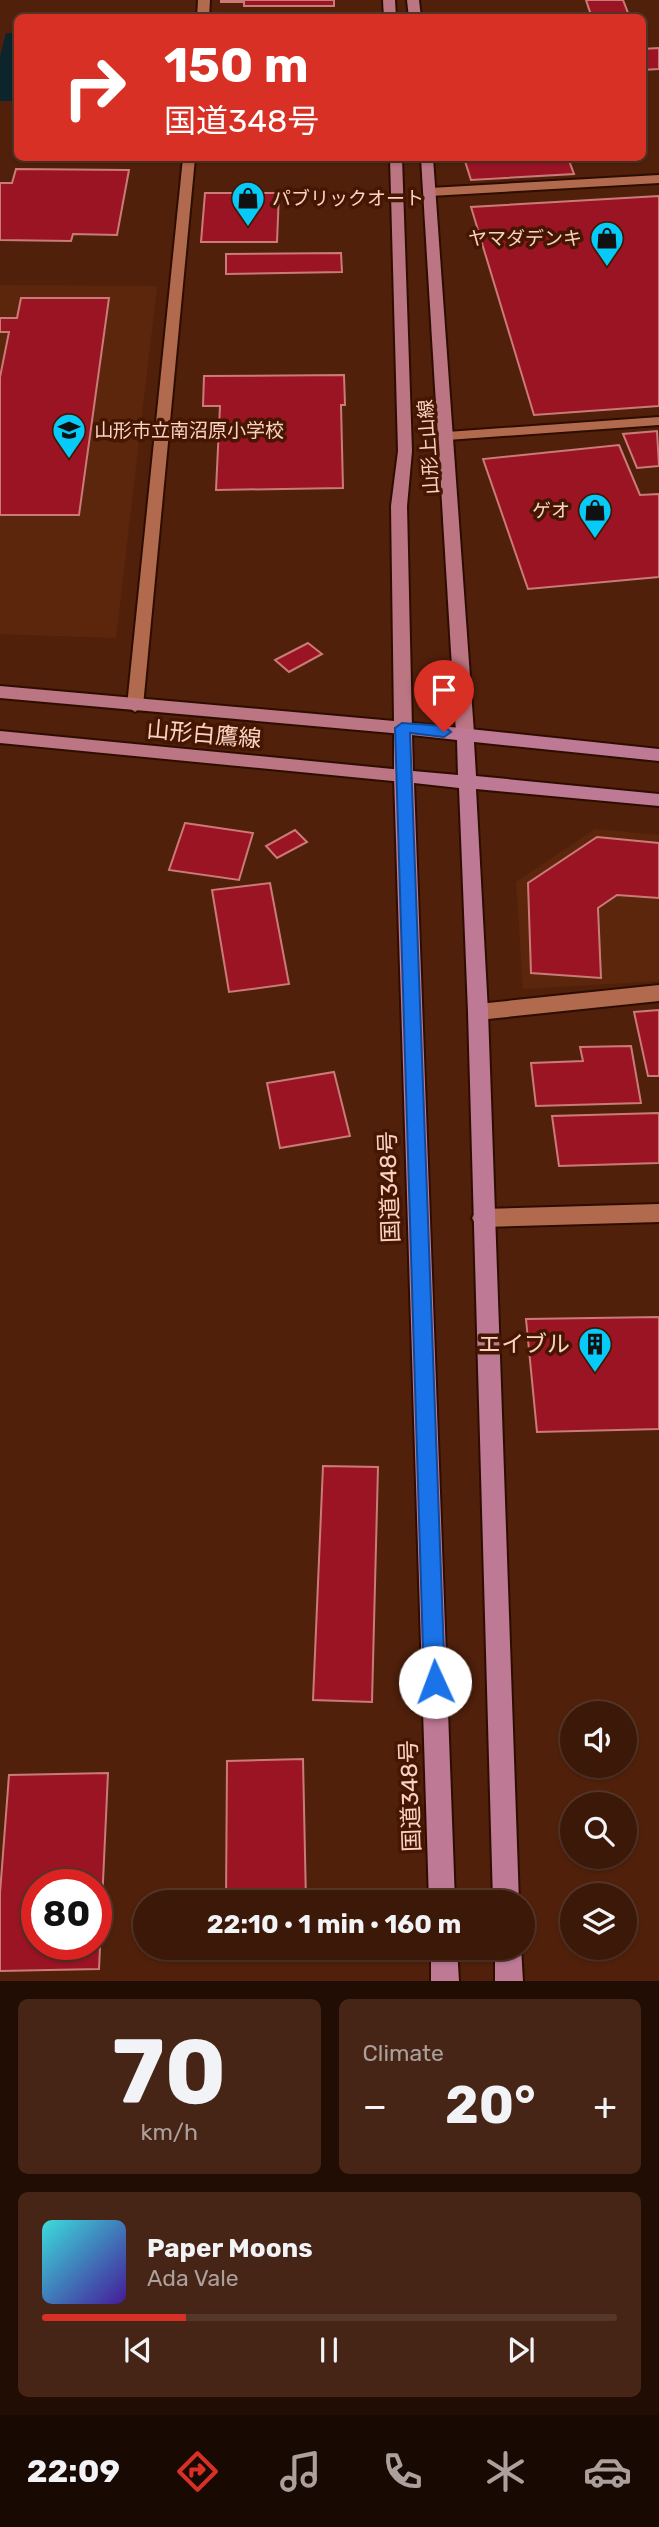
<!DOCTYPE html>
<meta charset="utf-8">
<style>
:root{--surface:#3c1808;--page:#472516;--text:#f1f3f6;--muted:#aca09c;--line:#553729;--accent:#d93025}
body{margin:0;font-family:Rubik,"Noto Sans JP",sans-serif;background:var(--page);color:var(--text);height:100vh;display:flex;flex-direction:column;font-size:26px;white-space:nowrap}
*{box-sizing:border-box;margin:0}
p{font-size:23px;color:var(--muted)}
.icon{flex:none;width:38px;height:38px;fill:none;stroke:currentColor;stroke-width:2;stroke-linecap:round;stroke-linejoin:round}
.map{position:relative;height:1981px;overflow:hidden}
.details{display:flex;flex-direction:column;gap:18px;padding:18px;background:#210d04;flex:1}
.details>*{flex:none}
.banner{position:absolute;left:14px;top:14px;width:632px;height:147px;border-radius:10px;box-shadow:0 2px 5px #0004,0 0 0 2px var(--line);background:#d93025;color:#fff;overflow:hidden}
.controls{position:absolute;left:560px;top:1701px;display:grid;gap:14px}
.controls a{display:grid;place-items:center;width:77px;height:77px;border-radius:50%;background:var(--surface);box-shadow:0 2px 5px #0004,0 0 0 2px var(--line);font-size:35px}
.speed{position:absolute;left:21px;top:1869px;display:flex;gap:14px;font-size:35px;font-weight:700;text-align:center}
.speed>*{display:grid;place-content:center;width:91px;height:91px;border-radius:50%;background:var(--surface);box-shadow:0 2px 5px #0004,0 0 0 2px var(--line);line-height:1}
.speed .limit{border:10px solid #d22;background:#fff;color:#111}
.pin{position:absolute;display:grid;place-items:center;width:60px;height:60px;color:#fff;margin:-72px -30px;border-radius:50% 50% 50% 0;rotate:-45deg;box-shadow:0 0 7px #0007}
.pin .icon{rotate:45deg}
.me{position:absolute;width:77px;margin:-38px;rotate:358deg;stroke-linejoin:round;filter:drop-shadow(0 0 5px #0008)}
.turn{display:flex;align-items:center;gap:24px;height:147px;padding:0 35px;font-size:32px}
.turn .icon{width:91px;height:91px;stroke-width:2.5}
.turn b{display:block;font-size:49px;line-height:60px}
.big{font-size:52px;font-weight:700;line-height:1.1}
.details .tile{flex:1;display:flex;flex-direction:column;justify-content:center;gap:10px;min-width:0;padding:0 24px;border-radius:10px;background:var(--page)}
.details .dial{align-items:center;gap:0}
.dial b{font-size:91px;line-height:1}
.song{display:flex;align-items:center;gap:21px}
.cover{width:84px;height:84px;border-radius:10px;background:linear-gradient(135deg,hsl(180 70% 55%),hsl(260 70% 35%))}
.played{height:7px;border-radius:4px;background:linear-gradient(90deg,var(--accent) 25%,var(--line) 25%)}
.keys{display:flex;justify-content:space-around;direction:ltr}
.heat{display:flex;justify-content:space-between;align-items:center;font-size:38px;direction:ltr}
.details .tiles{flex:1;display:grid;gap:18px;grid-template-columns:1fr 1fr}
.tile:last-child{grid-column:span 2}
.trip{position:absolute;left:133px;top:1890px;width:402px;height:70px;border-radius:35px;background:var(--surface);box-shadow:0 2px 5px #0004,0 0 0 2px var(--line);font-weight:700;line-height:70px;text-align:center}
.tab-bar{display:flex;height:112px;justify-content:space-around;align-items:center;background:#180a03;color:var(--muted)}
.tab-bar .icon{width:49px;height:49px}
.tab-bar .selected{color:var(--accent)}
.tab-bar b{font-size:32px;color:var(--text)}
.map>svg:first-child{display:block}
</style>
<div class="map">
<svg width="659" height="1981" viewBox="0 0 659 1981">
<rect width="100%" height="100%" fill="#50200b"/>
<g fill="#5c260d">
<path d="M 0,285 L 157,286 L 116,638 L 0,634 Z"/>
<path d="M 595,829 L 659,835 L 659,981 L 523,989 L 516,882 Z"/>
</g>
<path fill="#0c242c" d="M 6,33 L 17,33 L 17,101 L 0,101 L 0,56 Z"/>
<g fill="#9b1424" stroke="#ca7b78" stroke-width="2" fill-rule="evenodd">
<path d="M 221,0 L 334,0 L 334,6 L 244,6 L 244,2 L 221,2 Z"/>
<path d="M 586,0 L 623,0 L 630,18 L 592,18 Z"/>
<path d="M 659,48 L 659,69 L 642,70 L 642,49 Z"/>
<path d="M 464,158 L 568,158 L 574,174 L 471,180 Z"/>
<path d="M 16,169 L 129,170 L 117,235 L 73,234 L 71,241 L 0,240 L 0,183 L 12,183 Z"/>
<path d="M 205,193 L 279,193 L 277,242 L 201,242 Z"/>
<path d="M 659,196 L 659,406 L 534,415 L 471,207 Z"/>
<path d="M 341,253 L 342,272 L 226,274 L 226,254 Z"/>
<path d="M 21,298 L 109,298 L 79,515 L 0,515 L 0,377 L 9,332 L 0,332 L 0,318 L 17,318 Z"/>
<path d="M 344,375 L 345,405 L 341,405 L 343,488 L 216,490 L 220,406 L 203,406 L 204,376 Z"/>
<path d="M 657,431 L 659,466 L 637,468 L 623,434 Z"/>
<path d="M 619,445 L 640,495 L 659,494 L 659,577 L 528,589 L 483,459 Z"/>
<path d="M 308,643 L 322,654 L 289,672 L 275,660 Z"/>
<path d="M 185,823 L 253,833 L 239,880 L 169,870 Z"/>
<path d="M 295,830 L 307,842 L 277,858 L 266,846 Z"/>
<path d="M 597,837 L 659,843 L 659,898 L 617,895 L 598,908 L 601,978 L 531,973 L 528,883 Z"/>
<path d="M 270,883 L 289,984 L 229,992 L 212,890 Z"/>
<path d="M 659,1010 L 659,1076 L 648,1076 L 634,1012 Z"/>
<path d="M 631,1046 L 641,1103 L 536,1106 L 531,1063 L 583,1061 L 580,1047 Z"/>
<path d="M 334,1072 L 350,1136 L 280,1148 L 267,1083 Z"/>
<path d="M 659,1113 L 659,1163 L 559,1166 L 552,1116 Z"/>
<path d="M 659,1317 L 659,1429 L 537,1432 L 526,1319 Z"/>
<path d="M 323,1466 L 378,1467 L 372,1702 L 313,1700 Z"/>
<path d="M 303,1759 L 306,1902 L 226,1902 L 227,1761 Z"/>
<path d="M 108,1773 L 99,1969 L 0,1971 L 0,1893 L 9,1775 ZM 37,1885 L 96,1885 L 96,1944 L 37,1944 Z"/>
</g>
<g fill="none" stroke-linecap="round" stroke-linejoin="round">
<defs>
<g id="service">
<path d="M 198,0 L 210,0 L 209,18 L 197,18 Z"/>
<path d="M 183,158 L 195,158 L 143,706 L 135,712 L 127,706 Z"/>
<path d="M 659,175 L 659,183 L 430,196 L 424,192 L 430,188 Z"/>
<path d="M 659,417 L 659,425 L 447,440 L 440,436 L 447,432 Z"/>
<path d="M 659,985 L 659,1001 L 478,1020 L 471,1018 L 468,1012 L 471,1006 L 478,1004 Z"/>
<path d="M 659,1204 L 659,1222 L 483,1227 L 476,1225 L 472,1218 L 476,1211 L 483,1209 Z"/>
</g>
<g id="primary">
<path d="M 383,0 L 395,0 L 396,18 L 384,18 Z"/>
<path d="M 407,0 L 419,0 L 421,18 L 409,18 Z"/>
<path d="M 390,158 L 402,158 L 412,451 L 407,506 L 412,728 L 409,732 L 403,734 L 0,698 L 0,686 L 394,721 L 391,506 L 398,451 Z"/>
<path d="M 421,158 L 433,158 L 474,733 L 465,739 L 456,733 Z"/>
<path d="M 0,731 L 403,770 L 409,772 L 412,776 L 409,780 L 403,782 L 0,743 Z"/>
</g>
<g id="trunk">
<path d="M 403,722 L 659,749 L 659,761 L 474,742 L 476,776 L 659,794 L 659,806 L 476,789 L 488,1012 L 519,1902 L 493,1902 L 468,1012 L 459,788 L 414,783 L 455,1902 L 429,1902 L 394,776 L 394,728 ZM 412,735 L 457,740 L 458,775 L 413,771 Z"/>
<path d="M 431,1948 L 457,1948 L 459,1981 L 431,1981 Z"/>
<path d="M 495,1948 L 521,1948 L 523,1981 L 495,1981 Z"/>
</g>
</defs>
<use href="#service" stroke="#2e0d01" stroke-width="4"/>
<use href="#primary" stroke="#2e0d01" stroke-width="4"/>
<use href="#trunk" stroke="#2e0d01" stroke-width="4"/>
<use href="#service" fill="#b16a4e" fill-rule="evenodd"/>
<use href="#primary" fill="#bb7583" fill-rule="evenodd"/>
<use href="#trunk" fill="#be7995" fill-rule="evenodd"/>
</g>
<path fill="#1a73e8" stroke="#114b97" stroke-width="2" d="M 402,723 L 444,726 L 451,732 L 444,737 L 410,733 L 445,1682 L 442,1690 L 435,1693 L 427,1690 L 424,1682 L 395,728 Z"/>
<defs>
<symbol id="shop-pin" viewBox="-11 -11 22 30"><path d="M0 17L-7.5 6A9.5 9.5 0 1 1 7.5 6Z" fill="#06cbf9" stroke="#451601"/><path d="M-5-2.5h2.3a2.7 3.5 0 0 1 5.4 0H5L5.5 6h-11ZM-1.5-2.5h3a1.5 2.3 0 0 0-3 0Z" fill="#111"/></symbol>
<symbol id="school-pin" viewBox="-11 -11 22 30"><path d="M0 17L-7.5 6A9.5 9.5 0 1 1 7.5 6Z" fill="#06cbf9" stroke="#451601"/><path d="M0-5L7-2L0 1L-7-2ZM-4 1L0 2.5L4 1V4Q0 6-4 4Z" fill="#111"/></symbol>
<symbol id="building-pin" viewBox="-11 -11 22 30"><path d="M0 17L-7.5 6A9.5 9.5 0 1 1 7.5 6Z" fill="#06cbf9" stroke="#451601"/><path d="M-4-6H4V6H1V3H-1V6H-4ZM-2.5-4.3h1.7v1.8h-1.7ZM.8-4.3h1.7v1.8H.8ZM-2.5-1h1.7V.8h-1.7ZM.8-1h1.7V.8H.8Z" fill="#111"/></symbol>
</defs>
<g fill-rule="evenodd">
<use href="#shop-pin" x="229" y="179" width="38" height="52"/>
<use href="#shop-pin" x="588" y="219" width="38" height="52"/>
<use href="#school-pin" x="50" y="411" width="38" height="52"/>
<use href="#shop-pin" x="576" y="491" width="38" height="52"/>
<use href="#building-pin" x="576" y="1325" width="38" height="52"/>
</g>
<g text-anchor="middle" stroke-width="7" stroke-linejoin="round" paint-order="stroke">
<g font-size="19" fill="#fad2c3" stroke="#451601" text-anchor="start">
<text x="272" y="205">パブリックオート</text>
<text x="582" y="245" text-anchor="end">ヤマダデンキ</text>
<text x="94" y="437">山形市立南沼原小学校</text>
<text x="570" y="517" text-anchor="end">ゲオ</text>
</g>
<g font-size="19" fill="#fad2c3" stroke="#451601">
<text transform="translate(428 447) rotate(-94)" y="7">山形上山線</text>
</g>
<g font-size="23" fill="#fad2c3" stroke="#451601">
<text transform="translate(204 734) rotate(5)" y="8">山形白鷹線</text>
<text transform="translate(389 1187) rotate(-92)" y="8">国道348号</text>
<text transform="translate(410 1796) rotate(-92)" y="8">国道348号</text>
</g>
<g font-size="23" fill="#fad2c3" stroke="#451601" text-anchor="end">
<text x="570" y="1352">エイブル</text>
</g>
</g>
</svg>
<div class="controls">
<a><svg class="icon" aria-label="sound" viewBox="0 0 24 24"><path d="M4 9h4l5-4v14l-5-4H4zM17 9q2 3 0 6"/></svg></a>
<a><svg class="icon" aria-label="search" viewBox="0 0 24 24"><circle cx="10" cy="10" r="6"/><path d="M15 15l6 6"/></svg></a>
<a><svg class="icon" aria-label="layers" viewBox="0 0 24 24"><path d="M12 4l9 5-9 5-9-5zM3 14l9 5 9-5"/></svg></a>
</div>
<div class="speed"><div class="limit">80</div></div>
<div class="pin" style="left:444px;top:732px;background:#d93025"><svg class="icon" aria-label="arrive" viewBox="0 0 24 24"><path d="M6 21V4h12l-3 4 3 4H6"/></svg></div>
<svg class="me" style="left:435px;top:1682px" viewBox="-20 -20 40 40"><circle r="19" fill="#fff"/><path d="M0-13L10 11 0 6-10 11z" fill="#1a73e8"/></svg>
<div class="trip">22:10 · 1 min · 160 m</div>
<div class="banner">
<div class="turn"><svg class="icon" aria-label="right" viewBox="0 0 24 24"><path d="M7 20v-9h11M14 6l5 5-5 5"/></svg><div><b>150 m</b>国道348号</div></div>
</div>
</div>
<section class="details">
<div class="tiles">
<div class="tile dial"><b>70</b><p>km/h</p></div>
<div class="tile"><p>Climate</p>
<div class="heat"><a>−</a><b class="big">20°</b><a>+</a></div>
</div>
<div class="tile">
<div class="song"><i class="cover"></i><div><b>Paper Moons</b><p>Ada Vale</p></div></div>
<div class="played"></div>
<div class="keys"><svg class="icon" aria-label="previous" viewBox="0 0 24 24"><path d="M18 5L8 12l10 7zM5 5v14"/></svg><svg class="icon" aria-label="pause" viewBox="0 0 24 24"><path d="M8 5v14M16 5v14"/></svg><svg class="icon" aria-label="next" viewBox="0 0 24 24"><path d="M6 5l10 7-10 7zM19 5v14"/></svg></div>
</div>
</div>
</section>
<nav class="tab-bar">
<b>22:09</b>
<svg class="icon selected" aria-label="directions" viewBox="0 0 24 24"><path d="M12 3l9 9-9 9-9-9zM9 14v-3h6M13 9l2 2-2 2"/></svg>
<svg class="icon" aria-label="music" viewBox="0 0 24 24"><path d="M9 18V5l10-2v13"/><circle cx="6" cy="18" r="3"/><circle cx="16" cy="16" r="3"/></svg>
<svg class="icon" aria-label="phone" viewBox="0 0 24 24"><path d="M5 4h4l2 5-3 2q2 4 5 5l2-3 5 2v4C11 20 4 13 5 4z"/></svg>
<svg class="icon" aria-label="climate" viewBox="0 0 24 24"><path d="M12 3v18M4 7l16 10M4 17L20 7"/></svg>
<svg class="icon" aria-label="car" viewBox="0 0 24 24"><path d="M5 17H2v-5l4-1 3-4h7l3 4 3 1v5h-3M9 17h6M6 11h13"/><circle cx="7" cy="17" r="2"/><circle cx="17" cy="17" r="2"/></svg>
</nav>
